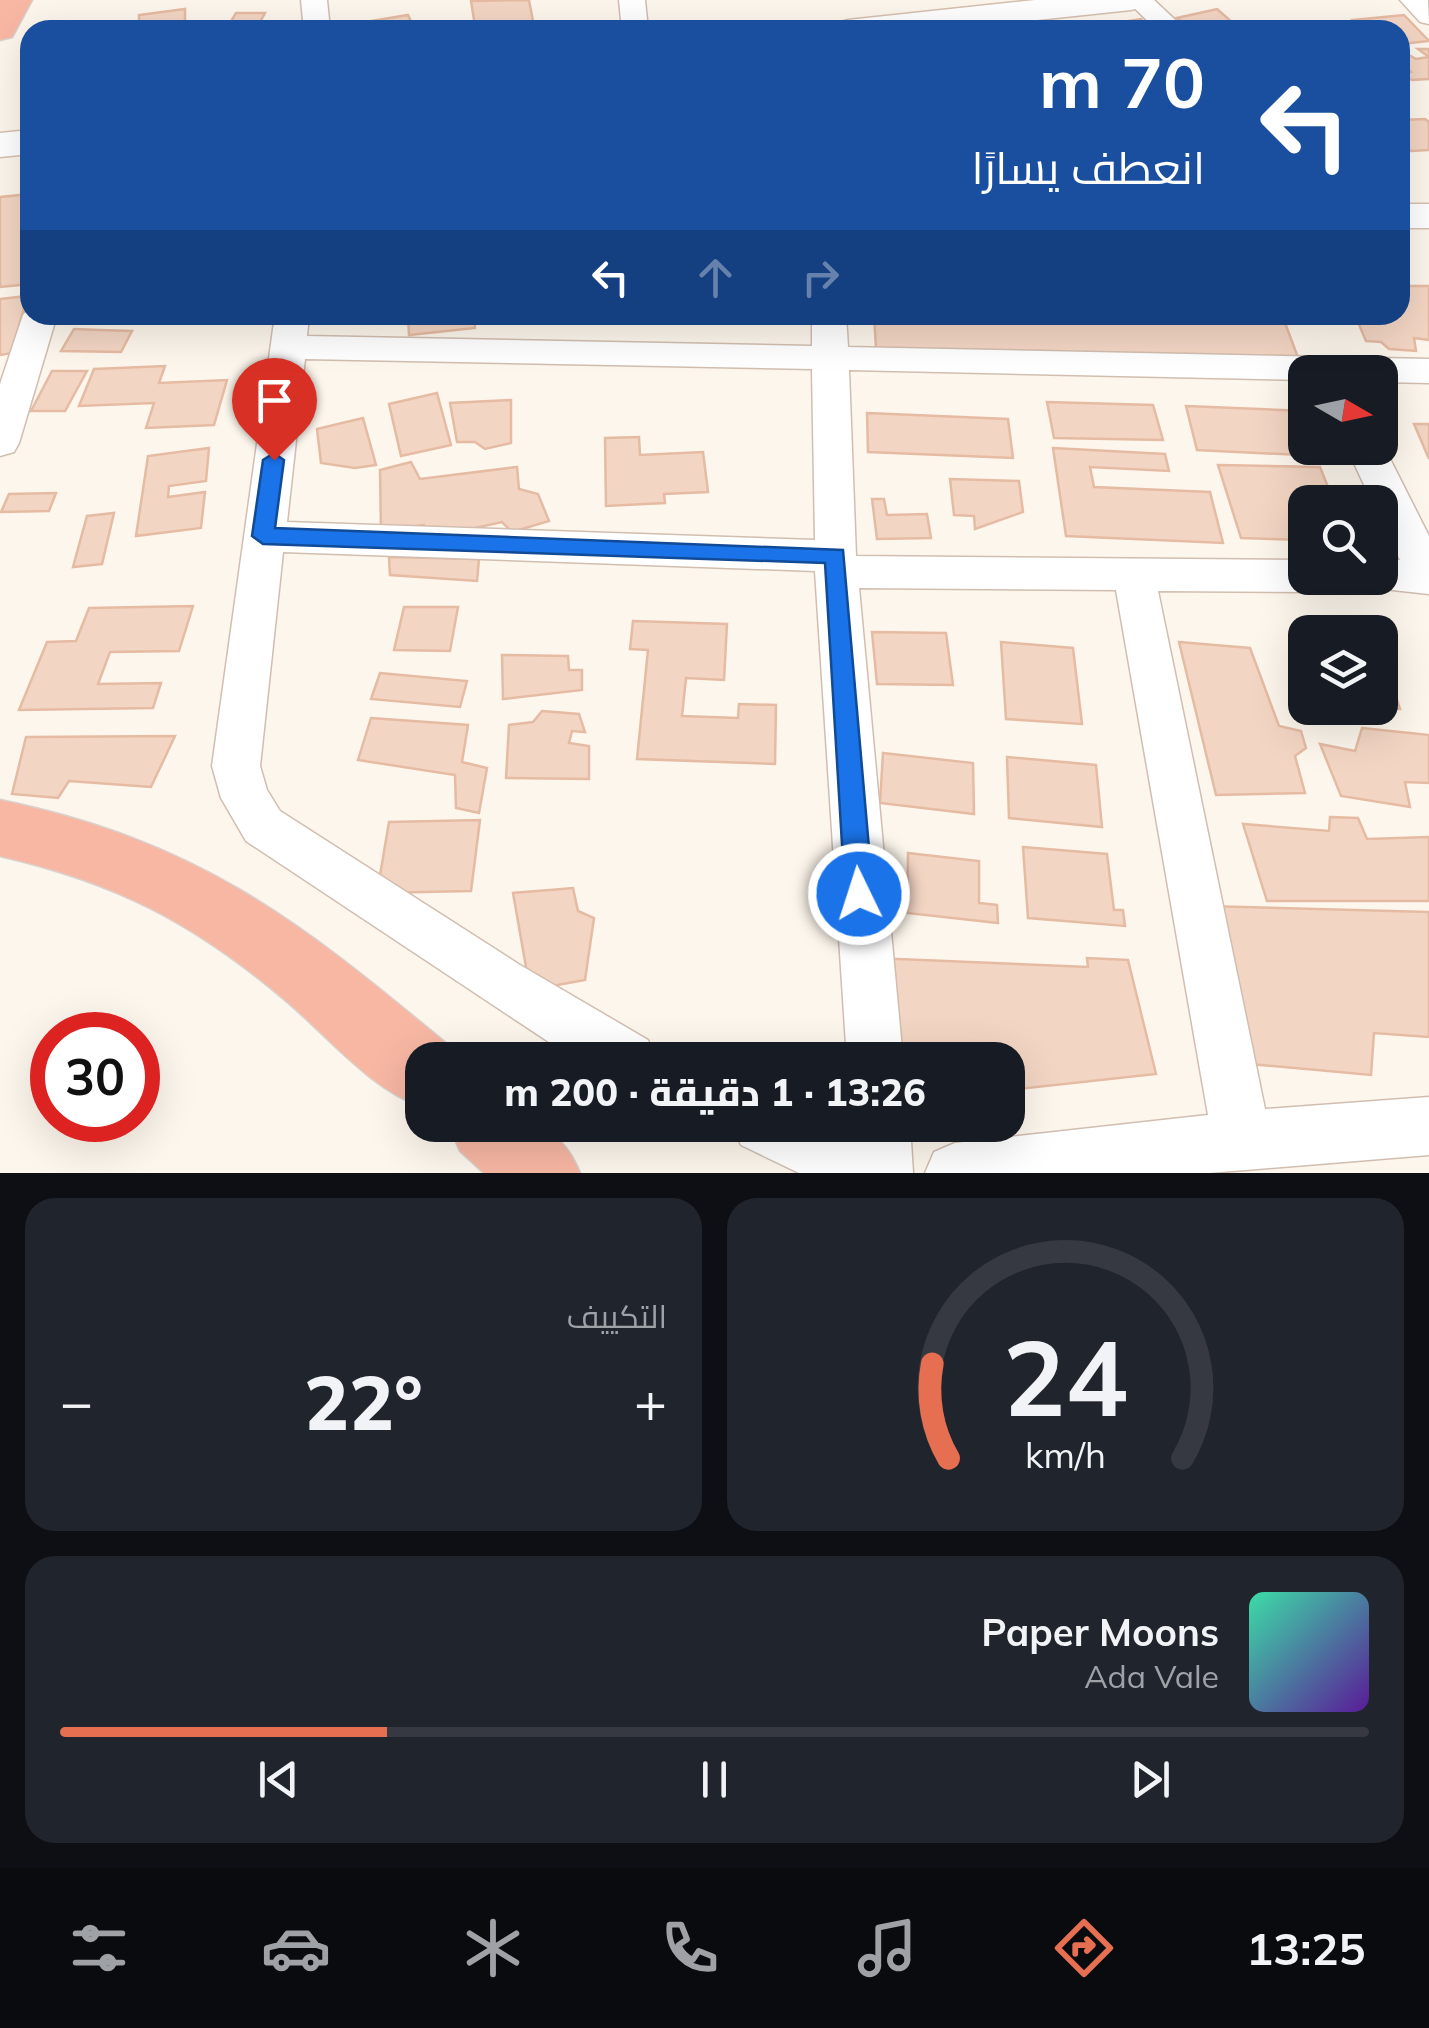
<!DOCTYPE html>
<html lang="ar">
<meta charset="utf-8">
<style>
:root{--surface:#171b24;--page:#20242c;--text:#f1f3f6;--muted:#9ea1a6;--line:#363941;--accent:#e76f51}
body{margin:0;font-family:Mulish,Cairo,sans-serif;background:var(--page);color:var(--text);direction:rtl;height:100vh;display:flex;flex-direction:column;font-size:38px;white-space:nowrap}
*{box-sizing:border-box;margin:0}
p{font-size:32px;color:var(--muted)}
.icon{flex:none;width:55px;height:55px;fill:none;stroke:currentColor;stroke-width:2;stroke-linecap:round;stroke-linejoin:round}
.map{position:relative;height:1173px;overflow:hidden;direction:ltr}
.details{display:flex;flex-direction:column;gap:25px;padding:25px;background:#0d0f14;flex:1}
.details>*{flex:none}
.banner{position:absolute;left:20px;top:20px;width:1390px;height:305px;border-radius:30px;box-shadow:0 10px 40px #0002;direction:rtl;background:#1a4fa0;color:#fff;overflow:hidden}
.needle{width:65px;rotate:99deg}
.fabs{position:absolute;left:1288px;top:355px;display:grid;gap:20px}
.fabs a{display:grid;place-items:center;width:110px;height:110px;border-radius:20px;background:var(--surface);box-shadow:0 10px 40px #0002;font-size:50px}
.speed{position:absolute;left:30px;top:1012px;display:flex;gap:20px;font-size:50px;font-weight:700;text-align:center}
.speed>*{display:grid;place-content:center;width:130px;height:130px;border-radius:50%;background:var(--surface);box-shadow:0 10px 40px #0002;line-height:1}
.speed .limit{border:15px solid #d22;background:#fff;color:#111}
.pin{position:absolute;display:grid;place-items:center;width:85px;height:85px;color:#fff;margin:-102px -42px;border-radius:50% 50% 50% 0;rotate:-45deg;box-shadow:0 0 10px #0007}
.pin .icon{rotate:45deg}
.me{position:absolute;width:110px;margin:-55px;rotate:356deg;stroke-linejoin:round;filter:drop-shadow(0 0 8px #0008)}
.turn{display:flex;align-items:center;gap:35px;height:210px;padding:0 40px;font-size:45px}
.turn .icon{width:130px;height:130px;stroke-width:2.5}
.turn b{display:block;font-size:70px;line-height:85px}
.lanes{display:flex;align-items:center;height:95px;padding:0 40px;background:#0003;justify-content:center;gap:50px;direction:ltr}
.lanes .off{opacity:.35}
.big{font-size:75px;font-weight:800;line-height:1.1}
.details .tile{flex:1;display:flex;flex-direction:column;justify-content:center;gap:15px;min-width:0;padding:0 35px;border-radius:30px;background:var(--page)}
.details .dial{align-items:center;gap:0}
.dial svg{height:260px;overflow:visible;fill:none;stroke:var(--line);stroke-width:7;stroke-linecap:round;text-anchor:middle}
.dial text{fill:var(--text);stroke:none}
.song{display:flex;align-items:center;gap:30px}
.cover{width:120px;height:120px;border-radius:15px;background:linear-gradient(135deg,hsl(160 70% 55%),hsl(270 70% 35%))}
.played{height:10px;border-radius:5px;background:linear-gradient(90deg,var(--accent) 25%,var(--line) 25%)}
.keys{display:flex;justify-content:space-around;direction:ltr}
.heat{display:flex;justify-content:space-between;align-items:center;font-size:55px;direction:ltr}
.details .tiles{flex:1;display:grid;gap:25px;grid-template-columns:1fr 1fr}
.tile:last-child{grid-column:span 2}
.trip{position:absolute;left:405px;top:1042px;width:620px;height:100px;border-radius:30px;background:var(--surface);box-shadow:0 10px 40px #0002;font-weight:800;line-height:100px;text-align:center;direction:rtl}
.tabs{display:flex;height:160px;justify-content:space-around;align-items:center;background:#090b0e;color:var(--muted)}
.tabs .icon{width:70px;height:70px}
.tabs .on{color:var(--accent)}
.tabs b{font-size:45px;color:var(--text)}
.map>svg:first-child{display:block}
</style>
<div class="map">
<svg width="1429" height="1173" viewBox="0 0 1429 1173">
<rect width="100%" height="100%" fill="#fdf6ec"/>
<g fill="#f3d5c3" stroke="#e6bba3" stroke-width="2.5">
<path d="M 529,0 L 533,21 L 475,26 L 471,1 Z"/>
<path d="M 185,9 L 185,28 L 139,30 L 139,15 Z"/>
<path d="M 1217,9 L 1241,30 L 1191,30 L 1177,18 Z"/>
<path d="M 236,13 L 265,13 L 259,24 L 230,23 Z"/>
<path d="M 408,15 L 415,30 L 357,30 L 354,24 Z"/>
<path d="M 1404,15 L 1429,41 L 1400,44 L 1400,30 L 1364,30 L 1353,20 Z"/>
<path d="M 1141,19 L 1150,29 L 1115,30 L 1110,24 Z"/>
<path d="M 1418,49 L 1429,49 L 1429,79 L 1412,80 L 1400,73 L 1411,72 L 1400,59 L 1400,50 L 1416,59 L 1429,57 Z"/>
<path d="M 1425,119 L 1429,122 L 1429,150 L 1411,151 L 1400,141 L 1400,120 Z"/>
<path d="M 30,194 L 30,284 L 0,287 L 0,197 Z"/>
<path d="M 1400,286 L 1429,286 L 1429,340 L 1414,338 L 1416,351 L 1389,349 L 1381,342 L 1366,341 L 1355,315 L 1400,315 Z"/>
<path d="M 27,296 L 12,353 L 0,355 L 0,299 Z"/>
<path d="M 408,315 L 474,315 L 475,328 L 409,335 Z"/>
<path d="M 874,315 L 1282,315 L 1299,360 L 876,348 Z"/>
<path d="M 74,329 L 100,330 L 132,331 L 121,352 L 61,351 Z"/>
<path d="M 165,366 L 159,383 L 227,380 L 214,425 L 146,428 L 154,403 L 79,406 L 94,369 Z"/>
<path d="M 52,371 L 87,371 L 65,411 L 31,411 Z"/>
<path d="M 437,393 L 451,445 L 401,456 L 389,404 Z"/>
<path d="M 511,400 L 511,443 L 485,449 L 475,442 L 457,442 L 450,403 Z"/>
<path d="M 1047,402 L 1153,405 L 1163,440 L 1054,438 Z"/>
<path d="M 1186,406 L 1305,411 L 1305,448 L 1317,448 L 1320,456 L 1197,450 Z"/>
<path d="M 867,413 L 1008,419 L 1013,458 L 868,452 Z"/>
<path d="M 363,418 L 376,465 L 355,468 L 321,463 L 317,429 Z"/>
<path d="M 1414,424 L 1429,424 L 1429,459 Z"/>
<path d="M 639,437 L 640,455 L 703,452 L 708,492 L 664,494 L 665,503 L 606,506 L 605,438 Z"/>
<path d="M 209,448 L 206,481 L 169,486 L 168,497 L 205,492 L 201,528 L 136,536 L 148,456 Z"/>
<path d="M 1053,448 L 1165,454 L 1169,471 L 1090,467 L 1094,487 L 1210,492 L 1223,543 L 1066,536 Z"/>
<path d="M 411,462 L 420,479 L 517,467 L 519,489 L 538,494 L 549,521 L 512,532 L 502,522 L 429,538 L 424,525 L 381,531 L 380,470 Z"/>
<path d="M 1218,465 L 1320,467 L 1334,502 L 1305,502 L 1305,540 L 1241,538 Z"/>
<path d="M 950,479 L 1019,481 L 1023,512 L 975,529 L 974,516 L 954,515 Z"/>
<path d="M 56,493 L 49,511 L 1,512 L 9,494 Z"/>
<path d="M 872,499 L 884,499 L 887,515 L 927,514 L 931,538 L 877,539 Z"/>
<path d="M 114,513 L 102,564 L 73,567 L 87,516 Z"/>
<path d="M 389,557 L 479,559 L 477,581 L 390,575 Z"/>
<path d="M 193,606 L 179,651 L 110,652 L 98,684 L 161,683 L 153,708 L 19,710 L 47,642 L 76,641 L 89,608 Z"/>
<path d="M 404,607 L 458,607 L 450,651 L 394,650 Z"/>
<path d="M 633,621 L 727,624 L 724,680 L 686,678 L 682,716 L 738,718 L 739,704 L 776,705 L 775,764 L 637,759 L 648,650 L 630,649 Z"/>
<path d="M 872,632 L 946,633 L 953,685 L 877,684 Z"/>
<path d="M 1001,642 L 1073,648 L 1082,724 L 1006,719 Z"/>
<path d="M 1179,642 L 1250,648 L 1279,726 L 1301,731 L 1306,748 L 1295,756 L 1305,793 L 1216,795 Z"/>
<path d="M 502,655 L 568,656 L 569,670 L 582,670 L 582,690 L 503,699 Z"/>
<path d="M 1380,655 L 1383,655 L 1400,709 L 1372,708 L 1380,708 Z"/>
<path d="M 380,673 L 467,681 L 460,707 L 371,699 Z"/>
<path d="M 1318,708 L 1361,708 L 1365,721 L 1321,718 Z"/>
<path d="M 542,711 L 579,714 L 585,732 L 572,731 L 569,743 L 589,746 L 589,779 L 506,778 L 509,725 L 533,722 Z"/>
<path d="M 371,718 L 468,725 L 462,762 L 487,768 L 479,813 L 456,808 L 455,775 L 358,760 Z"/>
<path d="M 1362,728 L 1429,735 L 1429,783 L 1405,782 L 1410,807 L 1341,796 L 1320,744 L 1355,751 Z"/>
<path d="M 175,736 L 151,787 L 69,781 L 58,798 L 12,794 L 26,737 Z"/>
<path d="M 883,753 L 973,763 L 974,814 L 880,803 Z"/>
<path d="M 1007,757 L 1096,765 L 1102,827 L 1009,818 Z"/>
<path d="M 1330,817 L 1358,818 L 1367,839 L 1429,837 L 1429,901 L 1267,901 L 1243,824 L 1329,831 Z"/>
<path d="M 480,820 L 471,891 L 377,893 L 389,822 Z"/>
<path d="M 1023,847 L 1107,854 L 1114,910 L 1123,910 L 1125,926 L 1028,918 Z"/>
<path d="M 908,853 L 979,861 L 979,903 L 997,905 L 998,923 L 907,913 Z"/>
<path d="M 573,888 L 578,911 L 594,918 L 585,980 L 530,990 L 513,893 Z"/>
<path d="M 1206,906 L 1429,912 L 1429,1037 L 1374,1033 L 1371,1075 L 1239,1063 Z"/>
<path d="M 874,958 L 1088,967 L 1087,958 L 1128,960 L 1156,1074 L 1008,1090 L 1008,1060 L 877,1060 Z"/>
</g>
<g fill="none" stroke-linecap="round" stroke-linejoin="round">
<defs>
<g id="street">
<path d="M 301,0 L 327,0 L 330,30 L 304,30 Z"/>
<path d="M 619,0 L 645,0 L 648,30 L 622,30 Z"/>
<path d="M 1126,0 L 1154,0 L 1186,30 L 1157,30 Z"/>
<path d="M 1400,0 L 1428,0 L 1429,24 L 1420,22 Z"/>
<path d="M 30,307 L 30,315 L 57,315 L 19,443 L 14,452 L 0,456 L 0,384 L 23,315 Z"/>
<path d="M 275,315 L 309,315 L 307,336 L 812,346 L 812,315 L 846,315 L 848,347 L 1429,359 L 1429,383 L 1380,382 L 1380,372 L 1305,372 L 1305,380 L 849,370 L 856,556 L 1305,560 L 1305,578 L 1325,578 L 1320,587 L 1305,592 L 1158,591 L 1265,1109 L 1429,1097 L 1429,1155 L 1209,1173 L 925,1173 L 934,1152 L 955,1143 L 1208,1115 L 1116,590 L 859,588 L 903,1060 L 847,1060 L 815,571 L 283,552 L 260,766 L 267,790 L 280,811 L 520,965 L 648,1040 L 656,1060 L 576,1060 L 246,841 L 221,798 L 212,766 ZM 305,359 L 812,369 L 815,540 L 287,522 Z"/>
<path d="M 1380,439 L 1429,536 L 1429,594 L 1365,587 L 1360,578 L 1380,578 L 1380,560 L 1400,560 L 1380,519 L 1380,502 L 1372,502 L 1347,448 L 1380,448 Z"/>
<path d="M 732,1125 L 826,1125 L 852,1137 L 852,1125 L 910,1125 L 913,1173 L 799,1173 L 741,1145 Z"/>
</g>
<g id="secondary">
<path d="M 1035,0 L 1148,0 L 1143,7 L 1131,10 L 945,30 L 831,30 L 836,23 L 848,20 Z"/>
<path d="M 30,130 L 30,154 L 0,157 L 0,133 Z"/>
<rect x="1400" y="204" width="29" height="24"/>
</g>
<g id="highway">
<path d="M 0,0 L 32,0 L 12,37 L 0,40 Z"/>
<path d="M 0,800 C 197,841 297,919 448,1045 L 454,1060 L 422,1060 L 422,1107 C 370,1089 327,1035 284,999 C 192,922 117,883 0,856 Z"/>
<path d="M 449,1125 C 510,1125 553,1107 580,1173 L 484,1173 L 460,1151 Z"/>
</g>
</defs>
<use href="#street" stroke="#d1beb0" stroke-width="3"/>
<use href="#secondary" stroke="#d6c0b0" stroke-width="3"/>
<use href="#highway" stroke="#dad1cd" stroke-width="3"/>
<use href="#street" fill="#fff" fill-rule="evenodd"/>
<use href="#secondary" fill="#fff" fill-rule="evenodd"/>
<use href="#highway" fill="#f7b7a3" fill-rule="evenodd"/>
</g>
<path fill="#1a73e8" stroke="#114b97" stroke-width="2.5" d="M 274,453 L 284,460 L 275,528 L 843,550 L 873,894 L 869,903 L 859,907 L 849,903 L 845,894 L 825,563 L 263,544 L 252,536 L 263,460 Z"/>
</svg>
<div class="fabs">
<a><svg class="needle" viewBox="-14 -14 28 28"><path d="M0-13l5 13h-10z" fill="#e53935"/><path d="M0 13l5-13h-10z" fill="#9ea1a6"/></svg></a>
<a><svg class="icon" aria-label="search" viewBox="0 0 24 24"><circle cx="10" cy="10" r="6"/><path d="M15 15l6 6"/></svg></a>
<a><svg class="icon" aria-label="layers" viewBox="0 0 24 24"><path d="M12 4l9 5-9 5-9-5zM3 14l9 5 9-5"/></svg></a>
</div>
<div class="speed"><div class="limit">30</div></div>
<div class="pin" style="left:274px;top:460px;background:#d93025"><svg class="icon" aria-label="arrive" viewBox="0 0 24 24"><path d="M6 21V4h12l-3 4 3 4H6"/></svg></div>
<svg class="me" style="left:859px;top:894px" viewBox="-20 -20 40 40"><circle r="17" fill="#1a73e8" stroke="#fff" stroke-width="3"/><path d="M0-11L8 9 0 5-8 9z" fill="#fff"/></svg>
<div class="trip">13:26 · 1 دقيقة · 200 m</div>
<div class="banner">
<div class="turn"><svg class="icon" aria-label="left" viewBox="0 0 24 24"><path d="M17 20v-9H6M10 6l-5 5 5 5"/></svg><div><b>70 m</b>انعطف يسارًا</div></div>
<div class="lanes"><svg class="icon" aria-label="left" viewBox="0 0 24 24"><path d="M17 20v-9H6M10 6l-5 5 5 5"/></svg><svg class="icon off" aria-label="ahead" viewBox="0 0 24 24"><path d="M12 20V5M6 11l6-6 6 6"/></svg><svg class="icon off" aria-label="right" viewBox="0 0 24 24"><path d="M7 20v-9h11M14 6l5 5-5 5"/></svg></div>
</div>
</div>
<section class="details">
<div class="tiles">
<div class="tile dial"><svg viewBox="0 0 100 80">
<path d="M14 69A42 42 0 1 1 86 69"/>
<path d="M14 69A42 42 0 0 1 9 40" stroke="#e76f51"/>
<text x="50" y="56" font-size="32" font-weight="700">24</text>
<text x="50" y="72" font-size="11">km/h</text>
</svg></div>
<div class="tile"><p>التكييف</p>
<div class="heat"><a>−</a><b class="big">22°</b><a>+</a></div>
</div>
<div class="tile">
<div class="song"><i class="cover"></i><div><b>Paper Moons</b><p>Ada Vale</p></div></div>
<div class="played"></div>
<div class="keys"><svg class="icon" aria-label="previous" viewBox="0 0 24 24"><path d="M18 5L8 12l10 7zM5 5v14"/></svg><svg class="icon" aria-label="pause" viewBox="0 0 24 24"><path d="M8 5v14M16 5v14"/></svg><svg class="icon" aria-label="next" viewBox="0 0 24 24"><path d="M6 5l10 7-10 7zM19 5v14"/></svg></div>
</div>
</div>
</section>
<nav class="tabs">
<b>13:25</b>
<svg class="icon on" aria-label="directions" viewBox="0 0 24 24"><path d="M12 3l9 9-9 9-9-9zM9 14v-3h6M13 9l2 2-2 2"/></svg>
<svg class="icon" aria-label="music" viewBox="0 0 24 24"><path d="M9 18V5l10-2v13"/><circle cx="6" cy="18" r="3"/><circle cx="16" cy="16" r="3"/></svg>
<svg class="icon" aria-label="phone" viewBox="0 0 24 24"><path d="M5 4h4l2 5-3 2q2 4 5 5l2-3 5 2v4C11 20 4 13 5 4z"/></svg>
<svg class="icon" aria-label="climate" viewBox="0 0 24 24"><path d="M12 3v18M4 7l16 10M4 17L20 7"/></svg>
<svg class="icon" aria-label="car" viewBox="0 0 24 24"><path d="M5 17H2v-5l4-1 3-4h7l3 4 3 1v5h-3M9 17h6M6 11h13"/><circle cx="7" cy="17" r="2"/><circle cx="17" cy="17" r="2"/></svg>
<svg class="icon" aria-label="filters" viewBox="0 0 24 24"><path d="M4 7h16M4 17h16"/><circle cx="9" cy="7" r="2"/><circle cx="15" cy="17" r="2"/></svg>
</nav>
